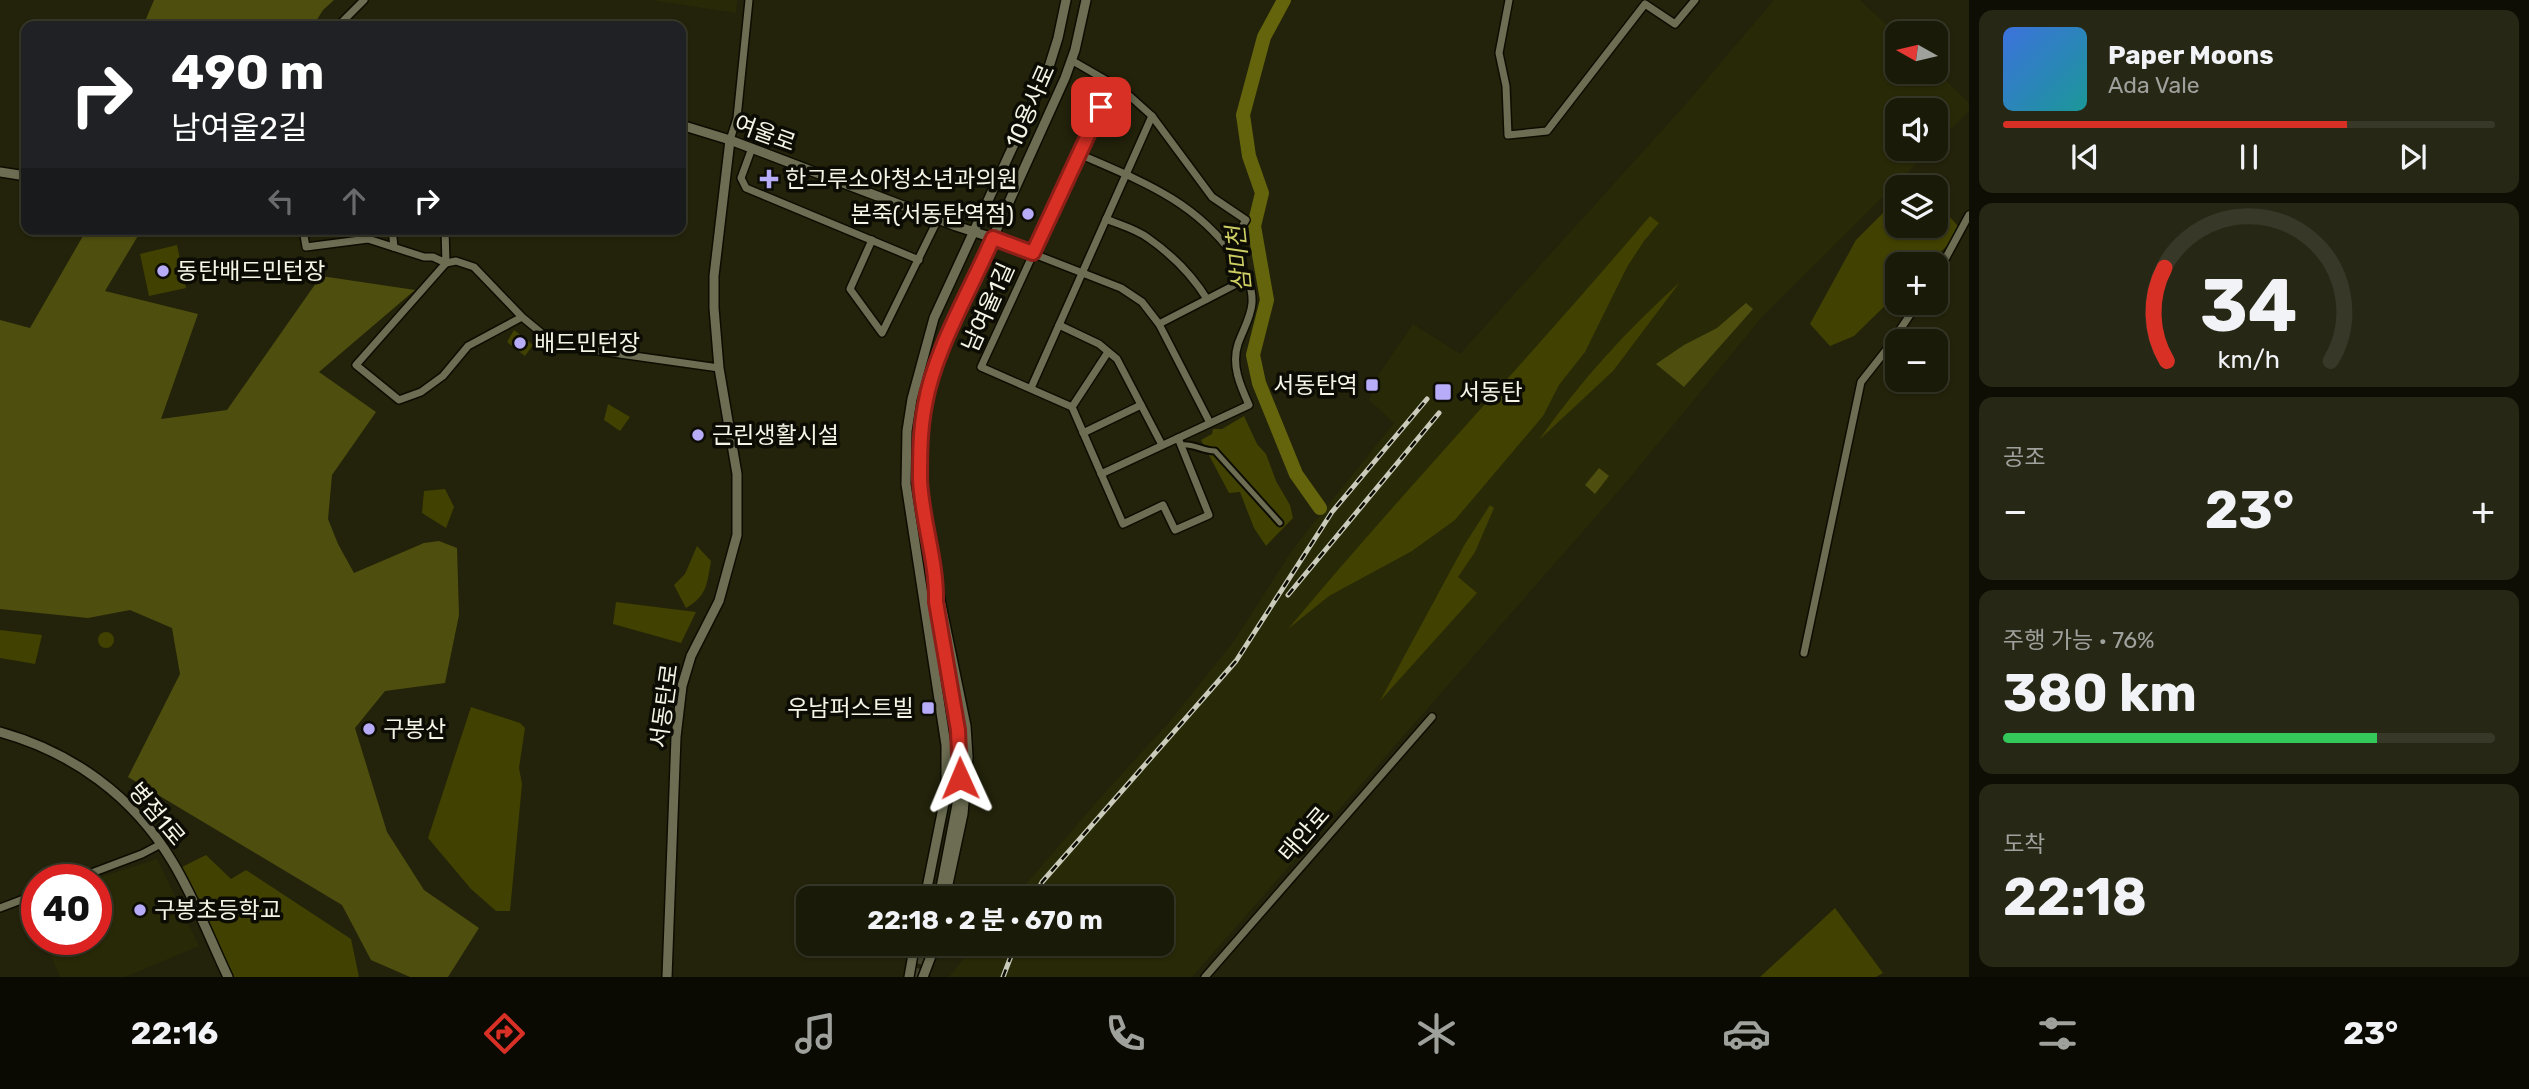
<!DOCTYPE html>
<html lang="ko">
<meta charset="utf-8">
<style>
:root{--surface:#1a1a08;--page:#272716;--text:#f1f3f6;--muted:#9fa19c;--line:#383829;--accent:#d93025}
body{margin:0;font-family:Rubik,"Noto Sans KR",sans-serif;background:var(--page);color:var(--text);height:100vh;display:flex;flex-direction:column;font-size:26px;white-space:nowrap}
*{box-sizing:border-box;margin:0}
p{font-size:23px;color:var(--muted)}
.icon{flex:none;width:38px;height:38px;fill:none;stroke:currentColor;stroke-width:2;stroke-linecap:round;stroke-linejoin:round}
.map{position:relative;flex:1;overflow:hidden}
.drawer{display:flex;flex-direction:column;gap:10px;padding:10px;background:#0e0e04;width:560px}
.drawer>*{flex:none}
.guide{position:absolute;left:21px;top:21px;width:665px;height:214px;border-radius:14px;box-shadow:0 2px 5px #0004,0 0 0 2px var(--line);background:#202124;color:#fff;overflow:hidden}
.needle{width:46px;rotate:278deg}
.controls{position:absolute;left:1885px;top:21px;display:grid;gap:14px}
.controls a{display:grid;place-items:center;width:63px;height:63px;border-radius:14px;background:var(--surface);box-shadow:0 2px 5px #0004,0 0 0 2px var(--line);font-size:35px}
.speed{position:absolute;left:21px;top:864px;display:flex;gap:14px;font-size:35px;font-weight:700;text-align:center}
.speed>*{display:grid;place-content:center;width:91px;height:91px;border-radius:50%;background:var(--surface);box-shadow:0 2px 5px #0004,0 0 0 2px var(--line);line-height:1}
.speed .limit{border:10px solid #d22;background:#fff;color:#111}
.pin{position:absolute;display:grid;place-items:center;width:60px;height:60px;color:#fff;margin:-30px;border-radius:14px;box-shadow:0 4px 10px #0006}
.me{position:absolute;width:77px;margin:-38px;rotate:359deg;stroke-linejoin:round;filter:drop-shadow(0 0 5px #0008)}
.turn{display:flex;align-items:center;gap:24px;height:147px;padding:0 35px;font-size:32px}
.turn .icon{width:91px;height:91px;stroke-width:2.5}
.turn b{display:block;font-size:49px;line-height:60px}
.lanes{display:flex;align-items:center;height:66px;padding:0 35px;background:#0003;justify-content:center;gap:35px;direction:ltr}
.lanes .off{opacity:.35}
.big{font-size:52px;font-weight:700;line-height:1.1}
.drawer .widget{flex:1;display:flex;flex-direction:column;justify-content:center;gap:10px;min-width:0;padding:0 24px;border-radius:14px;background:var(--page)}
.drawer .dial{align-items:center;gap:0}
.dial svg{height:182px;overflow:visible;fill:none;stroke:var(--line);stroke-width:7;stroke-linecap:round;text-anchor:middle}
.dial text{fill:var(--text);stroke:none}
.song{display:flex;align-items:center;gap:21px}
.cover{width:84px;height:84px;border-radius:10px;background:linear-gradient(135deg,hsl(220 70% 55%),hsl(180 70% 35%))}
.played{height:7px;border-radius:4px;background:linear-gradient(90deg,var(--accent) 70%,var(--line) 70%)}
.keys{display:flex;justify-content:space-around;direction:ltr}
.heat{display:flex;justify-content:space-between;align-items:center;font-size:38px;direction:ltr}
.charge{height:10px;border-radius:5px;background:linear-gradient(90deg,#34c759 76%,var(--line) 0)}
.trip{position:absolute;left:796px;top:886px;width:378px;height:70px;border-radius:14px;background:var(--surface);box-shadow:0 2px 5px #0004,0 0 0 2px var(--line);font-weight:700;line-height:70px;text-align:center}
.tabs{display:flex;height:112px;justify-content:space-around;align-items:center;background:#0a0a03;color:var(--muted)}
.tabs .icon{width:49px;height:49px}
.tabs .selected{color:var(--accent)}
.tabs b{font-size:32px;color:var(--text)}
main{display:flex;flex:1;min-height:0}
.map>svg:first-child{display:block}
</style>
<main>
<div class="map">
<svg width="1969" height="977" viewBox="0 0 1969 977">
<rect width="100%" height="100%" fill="#23230b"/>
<g fill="#282907">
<path d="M 651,0 L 737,0 L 736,13 Z"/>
<path d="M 1774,0 L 1860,0 L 1897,35 L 1897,72 L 1936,71 L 1969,103 L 1969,111 L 1936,144 L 1936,110 L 1897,110 L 1897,149 L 1931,149 L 1762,317 L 1628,480 L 1192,977 L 949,977 L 976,943 L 1162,943 L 1162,898 L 1014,898 L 1100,798 L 1171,720 L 1234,641 L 1293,549 L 1394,423 L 1369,400 L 1379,374 L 1413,324 L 1460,354 L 1685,105 Z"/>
<path d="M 157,859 L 199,946 L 125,977 L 60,977 L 44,940 L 96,940 L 96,880 L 92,880 Z"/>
</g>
<g fill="#414101">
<path d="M 1897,199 L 1897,226 L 1936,226 L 1936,202 L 1958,226 L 1950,243 L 1928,264 L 1897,264 L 1897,294 L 1854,336 L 1830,346 L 1810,324 L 1856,240 Z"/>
<path d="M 1650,216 L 1659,223 L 1644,241 L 1627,267 L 1585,352 L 1559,385 L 1543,416 L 1455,520 L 1412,551 L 1329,596 L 1288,629 C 1406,488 1532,355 1650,216 Z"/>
<path d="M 177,245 L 186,288 L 149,296 L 140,254 Z"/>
<path d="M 1680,282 L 1613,371 L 1539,440 C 1580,381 1627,330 1680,282 Z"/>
<path d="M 514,330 L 533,345 L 525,356 L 507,342 Z"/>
<path d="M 608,404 L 630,417 L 620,431 L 604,420 Z"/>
<path d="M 1244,416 L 1257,444 L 1266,454 L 1276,481 L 1290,505 L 1293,518 L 1266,546 L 1254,528 L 1240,492 L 1229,493 L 1201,440 L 1212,434 L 1213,429 L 1222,429 Z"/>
<path d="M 445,489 L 454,507 L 446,528 L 422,513 L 424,491 Z"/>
<path d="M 1490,505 L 1494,508 L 1475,552 L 1458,577 L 1477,593 L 1380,701 L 1465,544 Z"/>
<path d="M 697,546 L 711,561 C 707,584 707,596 686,608 L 674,585 L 685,574 Z"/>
<path d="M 616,602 L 696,612 L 681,643 L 613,624 Z"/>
<path d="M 0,630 L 42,635 L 35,664 L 0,658 Z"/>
<circle cx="106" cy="640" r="8"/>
<path d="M 471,707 L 520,723 L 525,728 L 519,768 L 522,784 L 510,911 L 496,911 L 471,889 L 428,838 Z"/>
<path d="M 206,855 L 231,879 L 246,870 L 351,939 L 359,977 L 233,977 L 182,867 Z"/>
<path d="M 1835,908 L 1883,973 L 1876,977 L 1760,977 Z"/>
</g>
<g fill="#4e4e0f">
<path d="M 154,0 L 334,0 L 323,10 L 313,26 L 143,26 Z"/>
<path d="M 87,229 L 142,229 L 105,291 L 198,314 L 161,419 L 227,410 L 321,276 L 415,290 L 319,372 L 376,412 L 332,475 L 328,519 L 338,544 L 354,573 L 424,543 L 439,541 L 457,548 L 459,615 L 445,683 L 385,691 L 355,728 L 387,832 L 424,890 L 479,928 L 448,977 L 410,977 L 371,960 L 342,905 L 128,777 L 180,674 L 172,628 L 130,610 L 88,618 L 0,609 L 0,320 L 30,328 Z"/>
<path d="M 1746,303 L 1753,309 L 1684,387 L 1656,364 L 1684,345 L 1717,328 Z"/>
<path d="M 1599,468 L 1609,476 L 1595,494 L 1585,485 Z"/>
</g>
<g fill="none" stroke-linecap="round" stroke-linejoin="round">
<path stroke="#64640d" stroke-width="14" d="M 1284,0 L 1264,37 L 1243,115 L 1249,156 L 1262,193 L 1254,226 L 1267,300 L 1253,355 L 1259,383 L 1296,474 L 1320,508"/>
<path stroke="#42422c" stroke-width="9" stroke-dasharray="9 4.5" stroke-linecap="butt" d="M 916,977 L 924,943"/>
<defs>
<path id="pedestrian" d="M 1181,445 C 1193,443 1202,451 1215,451 L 1280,523"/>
<g id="minor">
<path d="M 1509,0 L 1499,53 L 1506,86 L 1508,135 L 1547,131 L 1645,4 L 1675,24 L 1695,0"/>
<path d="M 338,26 L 364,0"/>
<path d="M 1071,60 L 1123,90 L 1152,116 L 1212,197 L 1246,220 L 1228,249"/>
<path d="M 1112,83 L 981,367 L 1072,407 L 1123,524 L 1163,505 L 1175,530 L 1209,515 L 1178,438"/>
<path d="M 730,140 L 737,118 L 749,0"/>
<path d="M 752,148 L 741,178 L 746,188 L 919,260"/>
<path d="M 1079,154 C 1141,181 1196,201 1236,259 C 1245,273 1253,286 1252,303 C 1251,317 1243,330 1238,344 C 1231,365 1240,385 1249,405 L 1101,474"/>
<path d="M 1106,219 C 1120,225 1136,229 1148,238 C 1171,254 1192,275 1207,299"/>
<path d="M 303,229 L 306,247 L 368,239 L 424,257 L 433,257 L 446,263 L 445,229"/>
<path d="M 392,229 L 394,247"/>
<path d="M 993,238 L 1121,288 L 1142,302 L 1159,324 L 1210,423"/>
<path d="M 872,240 L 850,289 L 882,333 L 938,219"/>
<path d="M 1936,276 L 1969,215"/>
<path d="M 522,317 L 468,346 L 443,376 L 421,392 L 399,400 L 356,365 L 446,263 L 456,261 L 474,267 L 522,317 L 556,345 L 719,368"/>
<path d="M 1159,324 L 1248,278"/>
<path d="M 1059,325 L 1099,344 L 1117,359 L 1162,445"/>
<path d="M 1031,388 L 1152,116"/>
<path d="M 1072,407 L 1108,352"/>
<path d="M 1083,433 L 1141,405"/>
<path d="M 1804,653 L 1861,382 L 1887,349 L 1918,303"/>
<path d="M 73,880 L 142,854 L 161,844"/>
<path d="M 0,908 L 37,894"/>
<path d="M 1205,977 L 1432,717"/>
</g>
<g id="tertiary">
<path d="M 681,125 L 730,140 L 956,226 L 993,238"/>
<path d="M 0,172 L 26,176"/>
<path d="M 938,590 L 966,726 L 968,757 L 963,814 L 945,898"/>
<path d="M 0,732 C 72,752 133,796 172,861 C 194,897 210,939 228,977"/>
<path d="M 925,898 L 946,793 L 946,745 L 906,484 L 907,431 L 912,399 L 934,318 L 1048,70 L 1058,38 L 1066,0"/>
<path d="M 939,898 L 958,799 L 960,759 L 958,730 L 936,602 L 934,567 L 921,492 L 921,446 L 925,405 L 944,346 L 1065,78 L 1075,50 L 1086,0"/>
<path d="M 667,977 L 676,737 L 682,686 L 691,656 L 719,601 L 737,535 L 737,474 L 719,368 L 714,308 L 714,276 L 730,140"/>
<path d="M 909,977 L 915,943"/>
<path d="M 923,977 L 936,943"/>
</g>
</defs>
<use href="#pedestrian" stroke="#0d0c00" stroke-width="9"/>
<use href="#minor" stroke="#0d0c00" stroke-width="10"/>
<use href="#tertiary" stroke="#0d0c00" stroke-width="12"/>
<use href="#pedestrian" stroke="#6c6d52" stroke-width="5"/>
<use href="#minor" stroke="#6c6d52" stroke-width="7"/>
<use href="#tertiary" stroke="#6c6d52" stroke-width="9"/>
<defs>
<g id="rail">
<path d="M 1288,595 L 1439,413"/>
<path d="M 1034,898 L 1042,882 L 1236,661 L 1332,512 L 1427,399"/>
<path d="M 1003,977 L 1016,943"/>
</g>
</defs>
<use href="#rail" stroke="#cacbba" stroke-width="5"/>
<use href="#rail" stroke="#0c0c04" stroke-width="2.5" stroke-dasharray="8" stroke-linecap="butt"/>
</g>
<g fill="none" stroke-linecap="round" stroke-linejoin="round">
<defs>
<path id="route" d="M 960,778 L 958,730 L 936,602 C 937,561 922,521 920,480 C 920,456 920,430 925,405 C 934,351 971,289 993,238 L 1033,253 L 1101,107"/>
</defs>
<use href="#route" stroke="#8d1f18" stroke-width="18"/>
<use href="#route" stroke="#d93025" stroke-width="12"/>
</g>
<g fill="#b6acf8" stroke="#0c0c04" stroke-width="2.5">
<path d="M765.5 168.5h7v7h7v7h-7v7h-7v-7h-7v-7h7z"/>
<circle cx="1028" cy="214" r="7"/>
<circle cx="163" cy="271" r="7"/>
<circle cx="520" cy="343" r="7"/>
<rect x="1365" y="378" width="14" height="14" rx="3.5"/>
<rect x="1434" y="383" width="18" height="18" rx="3.5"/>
<circle cx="698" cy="435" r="7"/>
<rect x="921" y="701" width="14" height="14" rx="3.5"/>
<circle cx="369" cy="729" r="7"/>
<circle cx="140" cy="910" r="7"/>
</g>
<g text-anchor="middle" stroke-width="7" stroke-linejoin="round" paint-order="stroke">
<g font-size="23" fill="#f4f5e6" stroke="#0c0c04">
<text transform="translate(1030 106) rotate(-66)" y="8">10용사로</text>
<text transform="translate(765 133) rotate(20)" y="8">여울로</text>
<text transform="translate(988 307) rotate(-66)" y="8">남여울1길</text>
<text transform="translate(664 706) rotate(-82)" y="8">서동탄로</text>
<text transform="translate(157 814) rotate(50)" y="8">병점1로</text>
<text transform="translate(1304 834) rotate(-49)" y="8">태안로</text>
</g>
<g font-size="23" fill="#f4f5e6" stroke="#0c0c04" text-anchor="start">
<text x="785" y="187">한그루소아청소년과의원</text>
<text x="1014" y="222" text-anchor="end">본죽(서동탄역점)</text>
<text x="177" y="279">동탄배드민턴장</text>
<text x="534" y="351">배드민턴장</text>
<text x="1358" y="393" text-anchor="end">서동탄역</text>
<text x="1459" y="400">서동탄</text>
<text x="712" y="443">근린생활시설</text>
<text x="914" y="716" text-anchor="end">우남퍼스트빌</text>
<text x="383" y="737">구봉산</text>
<text x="154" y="918">구봉초등학교</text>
</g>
<g font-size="24" font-style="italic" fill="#cecf64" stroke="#0c0c04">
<text transform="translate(1239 259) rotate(-96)" y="8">삼미천</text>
</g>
</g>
</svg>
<div class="controls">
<a><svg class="needle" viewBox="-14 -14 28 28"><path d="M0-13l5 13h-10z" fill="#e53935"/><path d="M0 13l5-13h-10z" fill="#9fa19c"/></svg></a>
<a><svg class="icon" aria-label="sound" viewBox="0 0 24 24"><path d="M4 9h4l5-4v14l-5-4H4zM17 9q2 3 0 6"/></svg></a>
<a><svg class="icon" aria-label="layers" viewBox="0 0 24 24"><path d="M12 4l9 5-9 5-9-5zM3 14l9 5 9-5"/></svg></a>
<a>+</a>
<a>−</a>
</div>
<div class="speed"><div class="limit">40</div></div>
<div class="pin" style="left:1101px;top:107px;background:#d93025"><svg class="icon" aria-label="arrive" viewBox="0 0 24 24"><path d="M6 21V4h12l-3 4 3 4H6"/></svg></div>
<svg class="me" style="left:960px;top:778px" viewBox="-20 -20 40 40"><path d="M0-17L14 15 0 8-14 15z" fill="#d93025" stroke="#fff" stroke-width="4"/></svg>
<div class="trip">22:18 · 2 분 · 670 m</div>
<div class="guide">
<div class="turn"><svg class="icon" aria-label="right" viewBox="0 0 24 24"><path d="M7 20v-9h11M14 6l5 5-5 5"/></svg><div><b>490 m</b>남여울2길</div></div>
<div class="lanes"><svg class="icon off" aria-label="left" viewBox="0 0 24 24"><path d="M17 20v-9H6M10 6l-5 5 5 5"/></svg><svg class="icon off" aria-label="ahead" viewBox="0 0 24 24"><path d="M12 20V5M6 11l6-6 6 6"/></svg><svg class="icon" aria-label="right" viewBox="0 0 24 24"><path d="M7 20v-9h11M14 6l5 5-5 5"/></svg></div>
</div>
</div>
<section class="drawer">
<div class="widget">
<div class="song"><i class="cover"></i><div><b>Paper Moons</b><p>Ada Vale</p></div></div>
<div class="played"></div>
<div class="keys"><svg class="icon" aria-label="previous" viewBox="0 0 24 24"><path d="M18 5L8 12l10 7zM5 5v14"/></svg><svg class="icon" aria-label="pause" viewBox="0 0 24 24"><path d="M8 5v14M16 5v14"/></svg><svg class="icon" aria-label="next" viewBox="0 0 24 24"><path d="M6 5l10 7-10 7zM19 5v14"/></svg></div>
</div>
<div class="widget dial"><svg viewBox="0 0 100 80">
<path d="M14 69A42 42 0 1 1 86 69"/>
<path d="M14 69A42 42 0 0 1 13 28" stroke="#d93025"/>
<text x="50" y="56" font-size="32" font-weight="700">34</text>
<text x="50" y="72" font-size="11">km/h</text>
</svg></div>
<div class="widget"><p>공조</p>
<div class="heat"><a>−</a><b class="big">23°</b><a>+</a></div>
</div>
<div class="widget"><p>주행 가능 · 76%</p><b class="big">380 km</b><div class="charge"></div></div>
<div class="widget"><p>도착</p><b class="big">22:18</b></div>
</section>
</main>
<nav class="tabs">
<b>22:16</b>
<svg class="icon selected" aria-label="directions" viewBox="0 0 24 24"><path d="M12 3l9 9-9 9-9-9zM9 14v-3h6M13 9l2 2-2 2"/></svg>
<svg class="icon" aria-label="music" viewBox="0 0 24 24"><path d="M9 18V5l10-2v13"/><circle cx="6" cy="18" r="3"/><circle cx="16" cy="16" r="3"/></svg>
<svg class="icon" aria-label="phone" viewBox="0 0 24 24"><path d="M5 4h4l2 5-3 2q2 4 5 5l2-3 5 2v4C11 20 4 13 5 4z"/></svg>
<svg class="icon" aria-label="climate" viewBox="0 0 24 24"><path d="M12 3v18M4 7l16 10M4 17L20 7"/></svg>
<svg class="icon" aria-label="car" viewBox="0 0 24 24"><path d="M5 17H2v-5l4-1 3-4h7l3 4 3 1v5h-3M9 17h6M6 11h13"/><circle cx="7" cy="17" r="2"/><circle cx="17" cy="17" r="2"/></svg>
<svg class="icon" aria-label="filters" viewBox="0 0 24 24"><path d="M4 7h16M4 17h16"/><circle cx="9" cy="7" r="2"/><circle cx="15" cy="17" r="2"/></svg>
<b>23°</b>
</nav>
